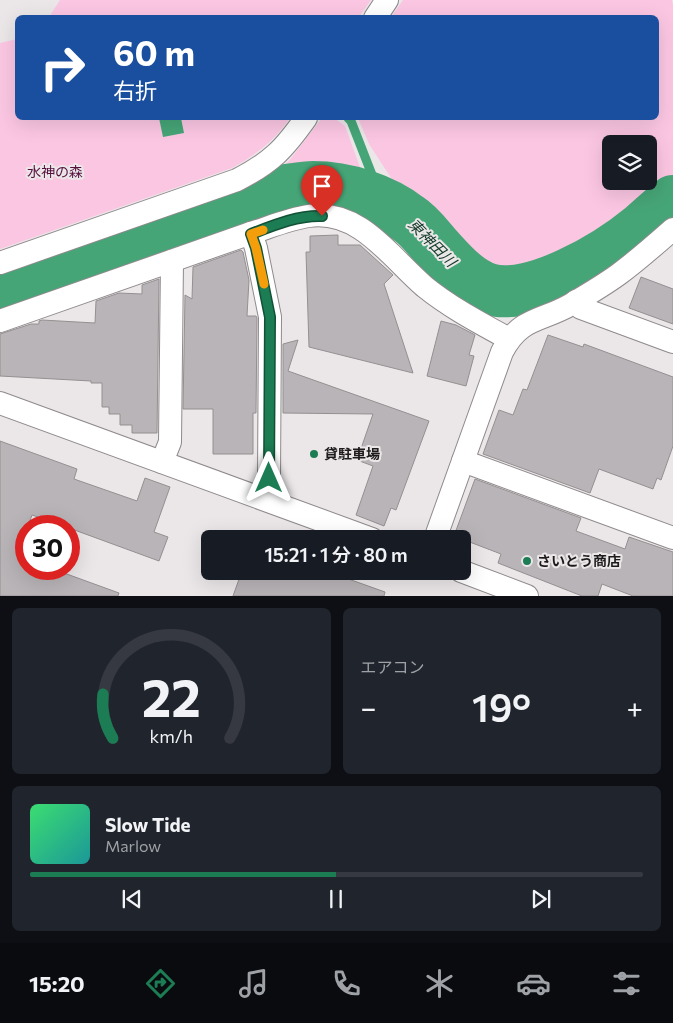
<!DOCTYPE html>
<html lang="ja">
<meta charset="utf-8">
<style>
:root{--surface:#171b24;--page:#20242c;--text:#f1f3f6;--muted:#9ea1a6;--line:#363941;--accent:#1c7c53}
body{margin:0;font-family:Commissioner,"Noto Sans JP",sans-serif;background:var(--page);color:var(--text);height:100vh;display:flex;flex-direction:column;font-size:19px;white-space:nowrap}
*{box-sizing:border-box;margin:0}
p{font-size:16px;color:var(--muted)}
.icon{flex:none;width:28px;height:28px;fill:none;stroke:currentColor;stroke-width:2;stroke-linecap:round;stroke-linejoin:round}
.map{position:relative;height:596px;overflow:hidden}
.side{display:flex;flex-direction:column;gap:12px;padding:12px;background:#0d0f14;flex:1}
.side>*{flex:none}
.guide{position:absolute;left:15px;top:15px;width:644px;height:105px;border-radius:8px;box-shadow:0 5px 20px #0002;background:#1a4fa0;color:#fff;overflow:hidden}
.tools{position:absolute;left:602px;top:135px;display:grid;gap:10px}
.tools a{display:grid;place-items:center;width:55px;height:55px;border-radius:8px;background:var(--surface);box-shadow:0 5px 20px #0002;font-size:25px}
.speed{position:absolute;left:15px;top:515px;display:flex;gap:10px;font-size:25px;font-weight:700;text-align:center}
.speed>*{display:grid;place-content:center;width:65px;height:65px;border-radius:50%;background:var(--surface);box-shadow:0 5px 20px #0002;line-height:1}
.speed .limit{border:8px solid #d22;background:#fff;color:#111}
.pin{position:absolute;display:grid;place-items:center;width:42px;height:42px;color:#fff;margin:-51px -21px;border-radius:50% 50% 50% 0;rotate:-45deg;box-shadow:0 0 5px #0007}
.pin .icon{rotate:45deg}
.me{position:absolute;width:55px;margin:-28px;rotate:0deg;stroke-linejoin:round;filter:drop-shadow(0 0 4px #0008)}
.turn{display:flex;align-items:center;gap:18px;height:105px;padding:0 15px;font-size:22px}
.turn .icon{width:65px;height:65px;stroke-width:2.5}
.turn b{display:block;font-size:35px;line-height:42px}
.big{font-size:38px;font-weight:600;line-height:1.1}
.side .card{flex:1;display:flex;flex-direction:column;justify-content:center;gap:8px;min-width:0;padding:0 18px;border-radius:8px;background:var(--page)}
.side .dial{align-items:center;gap:0}
.dial svg{height:130px;overflow:visible;fill:none;stroke:var(--line);stroke-width:7;stroke-linecap:round;text-anchor:middle}
.dial text{fill:var(--text);stroke:none}
.song{display:flex;align-items:center;gap:15px}
.cover{width:60px;height:60px;border-radius:8px;background:linear-gradient(135deg,hsl(140 70% 55%),hsl(180 70% 35%))}
.played{height:5px;border-radius:2px;background:linear-gradient(90deg,var(--accent) 50%,var(--line) 50%)}
.keys{display:flex;justify-content:space-around;direction:ltr}
.heat{display:flex;justify-content:space-between;align-items:center;font-size:28px;direction:ltr}
.side .tiles{flex:1;display:grid;gap:12px;grid-template-columns:1fr 1fr}
.card:last-child{grid-column:span 2}
.trip{position:absolute;left:201px;top:530px;width:270px;height:50px;border-radius:8px;background:var(--surface);box-shadow:0 5px 20px #0002;font-weight:600;line-height:50px;text-align:center}
.tabs{display:flex;height:80px;justify-content:space-around;align-items:center;background:#090b0e;color:var(--muted)}
.tabs .icon{width:35px;height:35px}
.tabs .on{color:var(--accent)}
.tabs b{font-size:22px;color:var(--text)}
.map>svg:first-child{display:block}
</style>
<div class="map">
<svg width="673" height="596" viewBox="0 0 673 596">
<rect width="100%" height="100%" fill="#ebe7e9"/>
<g fill="#fbc6e2" fill-rule="evenodd">
<path d="M 60,0 L 371,0 L 359,17 L 49,17 Z"/>
<path d="M 403,0 L 672,0 L 673,5 L 673,185 L 633,218 L 600,242 L 563,262 L 526,276 L 509,279 L 492,276 L 476,269 L 393,181 L 369,144 L 358,118 L 656,118 L 656,18 L 391,17 ZM 611,144 L 649,144 L 649,181 L 611,181 Z"/>
<path d="M 17,39 L 18,118 L 290,118 C 274,141 257,154 232,168 L 0,249 L 0,43 Z"/>
<path d="M 322,118 L 334,118 L 345,126 L 368,189 C 328,176 301,180 260,185 L 289,161 Z"/>
</g>
<path fill="#46a577" d="M 159,118 L 181,118 L 184,133 L 163,137 Z"/>
<g fill="none" stroke-linecap="round" stroke-linejoin="round">
<path stroke="#46a577" stroke-width="9" d="M 348,118 L 351,121 L 383,203"/>
<path stroke="#46a577" stroke-width="52" d="M 0,289 L 279,191 C 290,190 302,187 313,187 C 346,187 383,199 409,219 C 420,226 429,239 438,249 C 452,264 467,282 488,289 C 532,302 608,256 642,228 C 652,219 662,210 673,201"/>
</g>
<g fill="#b9b4b7" stroke="#948f91">
<path d="M 338,235 L 338,245 L 360,245 L 393,275 L 384,284 L 413,373 L 309,347 L 306,252 L 310,252 L 310,236 Z"/>
<path d="M 241,250 L 243,252 L 249,280 L 247,316 L 256,316 L 257,318 L 256,413 L 253,413 L 253,454 L 213,454 L 213,409 L 183,409 L 185,295 L 192,299 L 193,267 Z"/>
<path d="M 641,277 L 673,289 L 673,324 L 629,308 Z"/>
<path d="M 159,279 L 157,433 L 132,433 L 132,425 L 120,425 L 120,414 L 109,414 L 109,407 L 102,407 L 102,383 L 91,383 L 91,381 L 0,376 L 0,334 L 31,324 L 39,324 L 39,321 L 42,320 L 95,323 L 96,301 L 119,293 L 142,294 L 142,285 Z"/>
<path d="M 441,321 L 456,325 L 475,335 L 469,355 L 474,356 L 466,386 L 427,376 Z"/>
<path d="M 548,335 L 583,347 L 584,344 L 673,377 L 673,446 L 661,480 L 657,478 L 653,489 L 599,469 L 590,493 L 483,454 L 499,410 L 513,415 L 523,389 L 527,390 Z"/>
<path d="M 298,340 L 288,371 L 429,421 L 396,510 L 391,508 L 384,526 L 356,515 L 373,466 L 357,460 L 373,414 L 283,413 L 283,344 Z"/>
<path d="M 0,441 L 77,469 L 74,479 L 137,501 L 145,478 L 170,487 L 154,532 L 168,537 L 159,561 L 69,528 L 69,526 L 64,526 L 32,515 L 28,526 L 26,526 L 17,556 L 26,559 L 26,569 L 53,569 L 119,593 L 118,596 L 0,596 Z"/>
<path d="M 475,479 L 581,518 L 576,531 L 625,549 L 629,537 L 673,552 L 673,596 L 633,596 L 602,584 L 598,596 L 582,596 L 498,563 L 501,554 L 454,536 Z"/>
<path d="M 242,571 L 326,571 L 385,592 L 384,596 L 233,596 Z"/>
</g>
<g fill="none" stroke-linecap="round" stroke-linejoin="round">
<defs>
<g id="street">
<path d="M 375,18 L 387,0"/>
<path d="M 251,233 C 270,227 289,219 309,216 C 360,209 391,258 425,287 C 451,308 480,323 509,339"/>
<path d="M 0,263 L 237,180 C 272,162 284,149 306,118"/>
<path d="M 576,301 L 581,308 L 673,342"/>
<path d="M 0,321 L 251,233 L 256,248 L 270,317 L 269,478 L 262,498"/>
<path d="M 0,403 L 372,539"/>
<path d="M 463,461 L 673,538"/>
<path d="M 162,462 L 170,442 L 172,261"/>
<path d="M 435,539 L 502,352 C 520,317 540,322 570,305 C 587,295 604,285 619,274 C 638,260 656,244 673,229"/>
<path d="M 461,571 L 527,596"/>
</g>
</defs>
<use href="#street" stroke="#8f8a8c" stroke-width="24"/>
<use href="#street" stroke="#fff" stroke-width="22"/>
</g>
<g fill="none" stroke-linecap="round" stroke-linejoin="round">
<defs>
<path id="route" d="M 269,478 L 270,317 L 256,248 L 251,234 C 274,225 298,215 322,216"/>
</defs>
<use href="#route" stroke="#125136" stroke-width="12"/>
<use href="#route" stroke="#1c7c53" stroke-width="9"/>
<path stroke="#f59e0b" stroke-width="9" d="M 263,230 L 251,234 L 256,248 L 264,284"/>
</g>
<g fill="#1c7c53" stroke="#ebe7e9" stroke-width="2">
<circle cx="314" cy="454" r="5"/>
<circle cx="527" cy="561" r="5"/>
</g>
<g text-anchor="middle" stroke-width="4" stroke-linejoin="round" paint-order="stroke">
<g font-size="14" fill="#570f3e" stroke="#ebe7e9">
<text x="55" y="177">水神の森</text>
</g>
<g font-size="14" font-weight="bold" fill="#1c1a1b" stroke="#ebe7e9" text-anchor="start">
<text x="324" y="459">貸駐車場</text>
<text x="537" y="566">さいとう商店</text>
</g>
<g font-size="15" font-style="italic" fill="#0f3825" stroke="#ebe7e9">
<text transform="translate(432 243) rotate(45)" y="5">東神田川</text>
</g>
</g>
</svg>
<div class="tools">
<a><svg class="icon" aria-label="layers" viewBox="0 0 24 24"><path d="M12 4l9 5-9 5-9-5zM3 14l9 5 9-5"/></svg></a>
</div>
<div class="speed"><div class="limit">30</div></div>
<div class="pin" style="left:322px;top:216px;background:#d93025"><svg class="icon" aria-label="arrive" viewBox="0 0 24 24"><path d="M6 21V4h12l-3 4 3 4H6"/></svg></div>
<svg class="me" style="left:269px;top:478px" viewBox="-20 -20 40 40"><path d="M0-17L14 15 0 8-14 15z" fill="#1c7c53" stroke="#fff" stroke-width="4"/></svg>
<div class="trip">15:21 · 1 分 · 80 m</div>
<div class="guide">
<div class="turn"><svg class="icon" aria-label="right" viewBox="0 0 24 24"><path d="M7 20v-9h11M14 6l5 5-5 5"/></svg><div><b>60 m</b>右折</div></div>
</div>
</div>
<section class="side">
<div class="tiles">
<div class="card dial"><svg viewBox="0 0 100 80">
<path d="M14 69A42 42 0 1 1 86 69"/>
<path d="M14 69A42 42 0 0 1 8 42" stroke="#1c7c53"/>
<text x="50" y="56" font-size="32" font-weight="700">22</text>
<text x="50" y="72" font-size="11">km/h</text>
</svg></div>
<div class="card"><p>エアコン</p>
<div class="heat"><a>−</a><b class="big">19°</b><a>+</a></div>
</div>
<div class="card">
<div class="song"><i class="cover"></i><div><b>Slow Tide</b><p>Marlow</p></div></div>
<div class="played"></div>
<div class="keys"><svg class="icon" aria-label="previous" viewBox="0 0 24 24"><path d="M18 5L8 12l10 7zM5 5v14"/></svg><svg class="icon" aria-label="pause" viewBox="0 0 24 24"><path d="M8 5v14M16 5v14"/></svg><svg class="icon" aria-label="next" viewBox="0 0 24 24"><path d="M6 5l10 7-10 7zM19 5v14"/></svg></div>
</div>
</div>
</section>
<nav class="tabs">
<b>15:20</b>
<svg class="icon on" aria-label="directions" viewBox="0 0 24 24"><path d="M12 3l9 9-9 9-9-9zM9 14v-3h6M13 9l2 2-2 2"/></svg>
<svg class="icon" aria-label="music" viewBox="0 0 24 24"><path d="M9 18V5l10-2v13"/><circle cx="6" cy="18" r="3"/><circle cx="16" cy="16" r="3"/></svg>
<svg class="icon" aria-label="phone" viewBox="0 0 24 24"><path d="M5 4h4l2 5-3 2q2 4 5 5l2-3 5 2v4C11 20 4 13 5 4z"/></svg>
<svg class="icon" aria-label="climate" viewBox="0 0 24 24"><path d="M12 3v18M4 7l16 10M4 17L20 7"/></svg>
<svg class="icon" aria-label="car" viewBox="0 0 24 24"><path d="M5 17H2v-5l4-1 3-4h7l3 4 3 1v5h-3M9 17h6M6 11h13"/><circle cx="7" cy="17" r="2"/><circle cx="17" cy="17" r="2"/></svg>
<svg class="icon" aria-label="filters" viewBox="0 0 24 24"><path d="M4 7h16M4 17h16"/><circle cx="9" cy="7" r="2"/><circle cx="15" cy="17" r="2"/></svg>
</nav>
